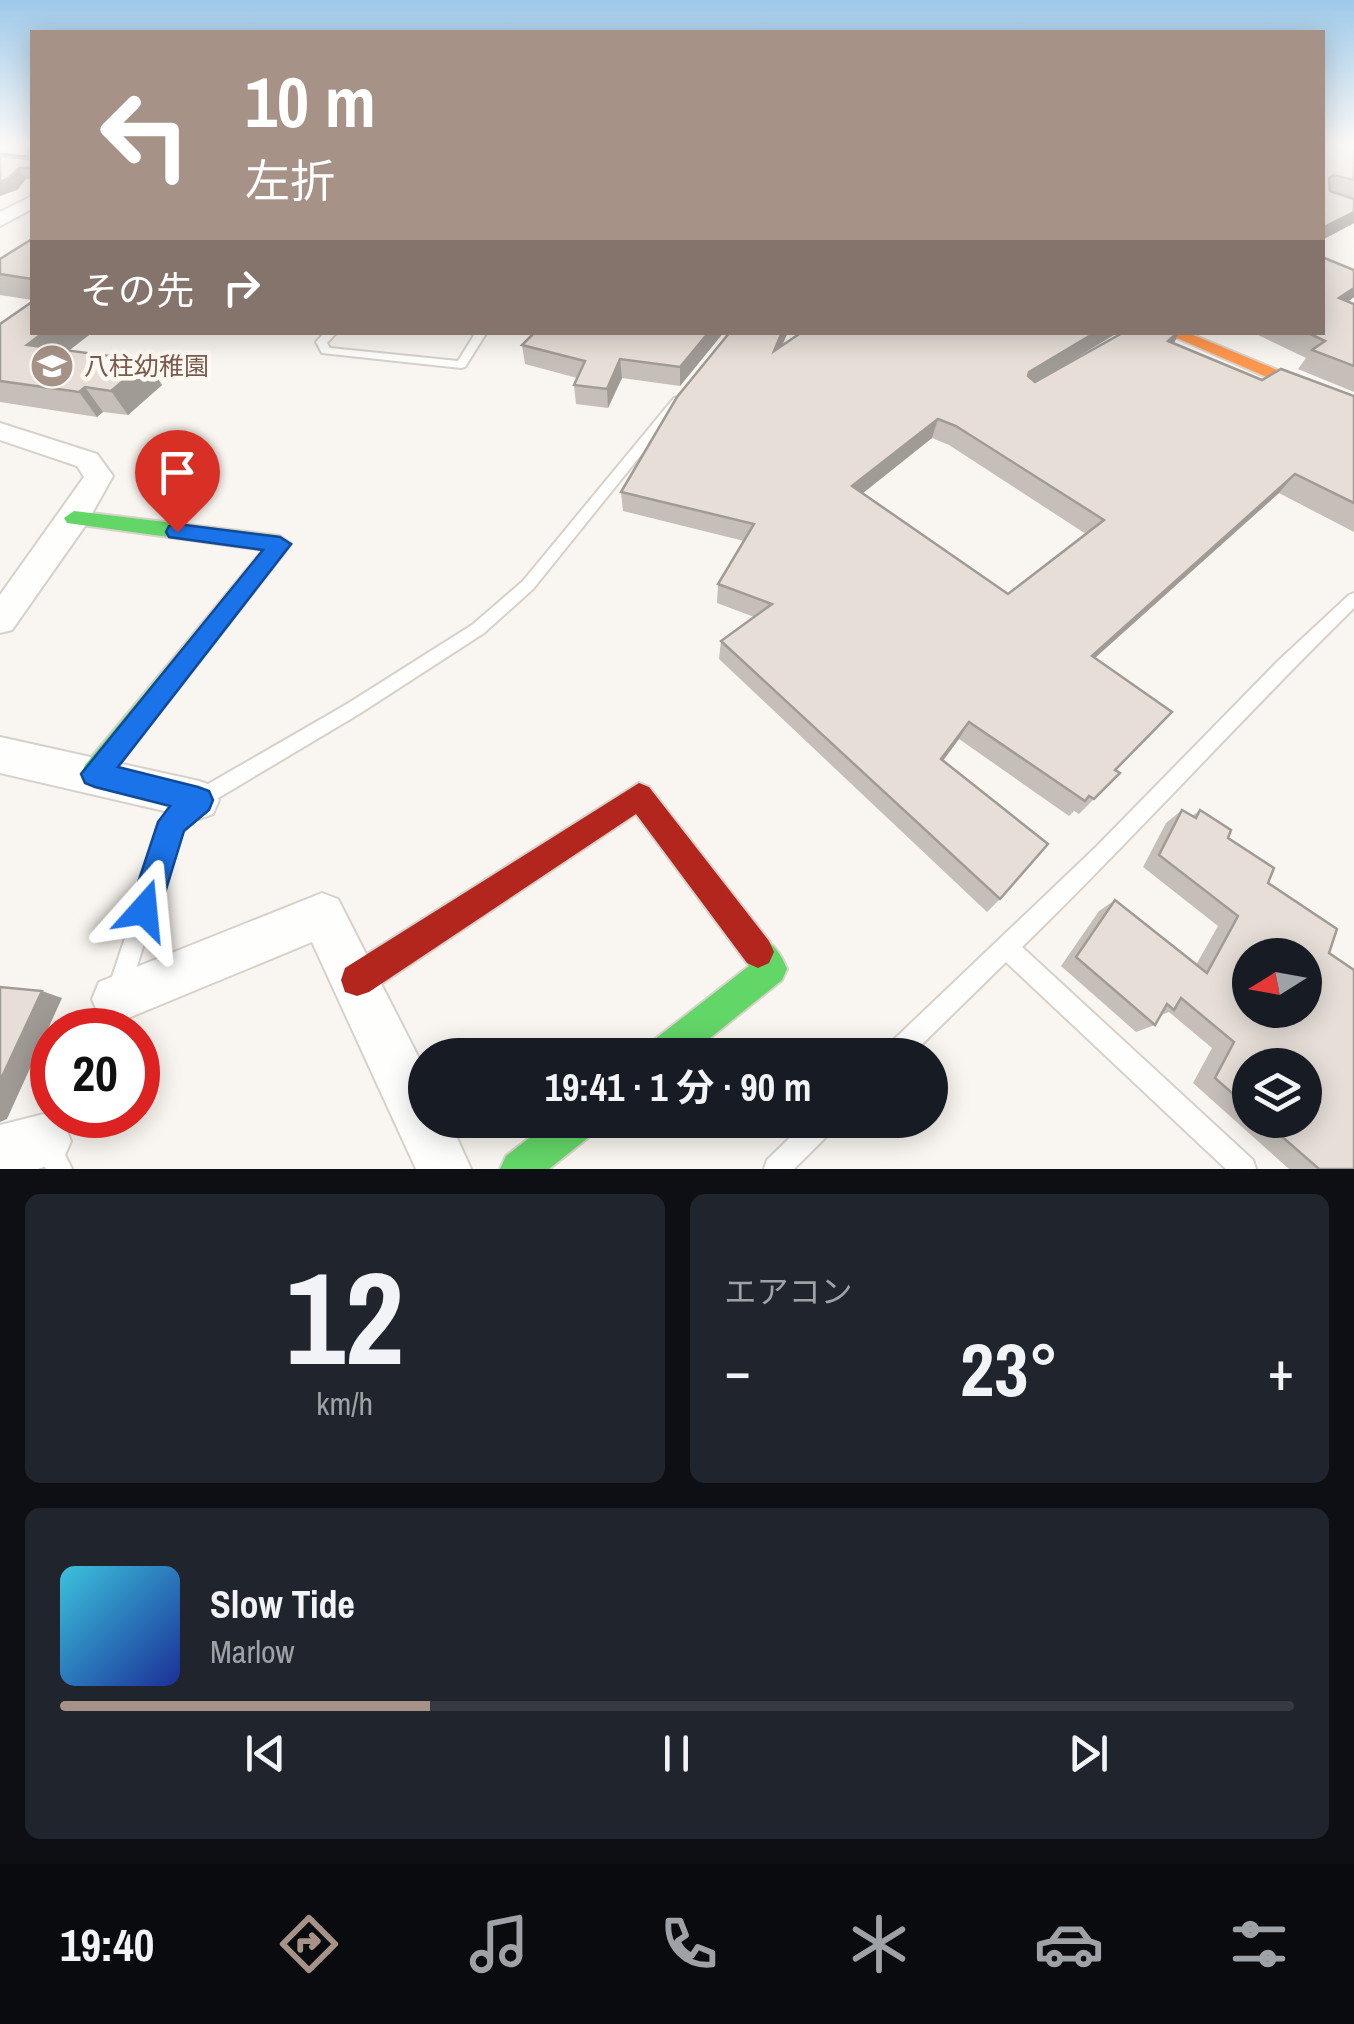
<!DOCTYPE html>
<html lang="ja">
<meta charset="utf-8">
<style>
:root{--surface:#171b24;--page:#20242c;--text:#f1f3f6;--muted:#9ea1a6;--line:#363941;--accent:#a69286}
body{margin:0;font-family:"Archivo Narrow","Noto Sans JP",sans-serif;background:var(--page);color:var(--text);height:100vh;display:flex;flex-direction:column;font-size:38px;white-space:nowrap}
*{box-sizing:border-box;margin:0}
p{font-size:32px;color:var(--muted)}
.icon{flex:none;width:55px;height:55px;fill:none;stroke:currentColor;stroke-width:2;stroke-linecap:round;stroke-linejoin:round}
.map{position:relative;height:1169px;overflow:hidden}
.side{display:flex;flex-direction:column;gap:25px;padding:25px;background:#0d0f14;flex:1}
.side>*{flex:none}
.banner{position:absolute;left:30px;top:30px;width:1295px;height:305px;border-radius:0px;box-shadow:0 5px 25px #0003;background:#a69286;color:#fff;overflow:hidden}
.needle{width:65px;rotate:259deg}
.tools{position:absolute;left:1232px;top:938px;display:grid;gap:20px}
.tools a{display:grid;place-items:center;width:90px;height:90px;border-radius:50%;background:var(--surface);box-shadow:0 5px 25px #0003;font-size:50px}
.speed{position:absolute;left:30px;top:1008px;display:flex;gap:20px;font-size:50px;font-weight:700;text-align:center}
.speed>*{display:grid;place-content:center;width:130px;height:130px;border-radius:50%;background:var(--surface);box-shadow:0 5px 25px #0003;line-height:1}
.speed .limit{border:15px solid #d22;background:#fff;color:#111}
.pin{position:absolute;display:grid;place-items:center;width:85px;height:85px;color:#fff;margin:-102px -42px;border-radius:50% 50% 50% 0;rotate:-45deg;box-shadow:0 0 10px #0007}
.pin .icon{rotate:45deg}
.me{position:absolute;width:110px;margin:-55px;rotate:18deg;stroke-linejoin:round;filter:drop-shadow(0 0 8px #0008)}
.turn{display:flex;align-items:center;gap:35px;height:210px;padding:0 50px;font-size:45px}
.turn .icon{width:130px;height:130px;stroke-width:2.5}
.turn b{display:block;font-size:70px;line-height:85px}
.then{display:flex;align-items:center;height:95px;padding:0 50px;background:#0003;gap:20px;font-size:38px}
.big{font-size:75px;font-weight:700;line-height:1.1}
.side .card{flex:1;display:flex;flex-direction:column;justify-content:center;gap:15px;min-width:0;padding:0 35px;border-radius:15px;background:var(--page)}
.side .dial{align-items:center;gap:0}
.dial b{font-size:130px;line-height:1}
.song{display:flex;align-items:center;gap:30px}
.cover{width:120px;height:120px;border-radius:15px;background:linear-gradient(135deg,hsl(190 70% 55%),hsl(230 70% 35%))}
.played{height:10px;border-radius:5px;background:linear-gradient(90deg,var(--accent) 30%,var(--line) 30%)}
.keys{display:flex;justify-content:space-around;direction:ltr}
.heat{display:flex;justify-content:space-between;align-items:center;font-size:55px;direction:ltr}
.side .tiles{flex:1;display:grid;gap:25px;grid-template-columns:1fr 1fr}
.card:last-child{grid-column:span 2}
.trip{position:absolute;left:408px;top:1038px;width:540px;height:100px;border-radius:50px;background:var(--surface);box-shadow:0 5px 25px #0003;font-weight:700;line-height:100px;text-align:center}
.tab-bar{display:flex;height:160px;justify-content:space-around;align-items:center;background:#090b0e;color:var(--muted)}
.tab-bar .icon{width:70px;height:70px}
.tab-bar .selected{color:var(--accent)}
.tab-bar b{font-size:45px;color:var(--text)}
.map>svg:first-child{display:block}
</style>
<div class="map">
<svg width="1354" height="1169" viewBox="0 0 1354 1169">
<rect width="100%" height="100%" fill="#f9f5f0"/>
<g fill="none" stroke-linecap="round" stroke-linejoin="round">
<defs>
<g id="lane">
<path d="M 325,332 L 337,332 L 327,343 L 330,348 L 458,361 L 476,332 L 487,332 L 465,367 L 461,368 L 322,353 L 316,342 Z"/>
<path d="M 678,397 L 684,401 L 682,404 L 533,589 L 484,633 L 359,714 L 198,810 L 181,827 L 124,1007 L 112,1030 L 89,1030 L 106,995 L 166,815 L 184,798 L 347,704 L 472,625 L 523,581 L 674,398 Z"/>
<path d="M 1354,593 L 1354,608 C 1241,719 1135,837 1022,947 L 1253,1160 L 1256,1169 L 1226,1169 L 1006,962 L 911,1055 L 882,1055 L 886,1047 L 1096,847 L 1278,661 L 1349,595 Z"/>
<path d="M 808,1120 L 837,1120 L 834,1129 L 794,1169 L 764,1169 L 767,1160 Z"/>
<path d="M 46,1132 L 55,1135 L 72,1169 L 46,1169 L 34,1144 L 37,1135 Z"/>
</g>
<g id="street">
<path d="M 32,196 L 32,209 L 0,226 L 0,212 Z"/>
<path d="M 0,423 L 97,454 L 113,476 L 85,526 L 12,630 L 0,633 L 0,595 L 84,477 L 77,466 L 0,440 Z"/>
<path d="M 0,737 L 199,781 L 213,786 L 219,800 L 213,814 L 199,819 L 0,773 Z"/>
<path d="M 322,893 L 338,899 L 425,1070 L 425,1120 L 449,1120 L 471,1169 L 416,1169 L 312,942 L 116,1023 L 99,1016 L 92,999 L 99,982 Z"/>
<path d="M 44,1114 L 63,1122 L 71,1141 L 63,1160 L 38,1169 L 0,1169 L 0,1125 Z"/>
</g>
<g id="fast">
<path d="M 74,511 L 280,536 L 291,544 L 105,783 L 95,787 L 85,783 L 81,774 L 85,765 L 263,550 L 67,523 L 64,518 Z"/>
<path d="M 758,936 C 773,942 781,954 787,969 L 782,980 L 689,1055 L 645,1055 L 650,1043 L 749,966 L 742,952 L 747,941 Z"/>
<path d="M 552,1120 L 599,1120 L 594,1133 L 549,1169 L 500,1169 L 506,1156 Z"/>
</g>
<path id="slow" d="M 1163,332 L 1186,332 L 1354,402 L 1354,415 Z"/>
<g id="jam">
<path d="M 0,153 L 32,156 L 32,162 L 0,159 Z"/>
<path d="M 639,783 L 649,787 L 769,941 L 774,952 L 769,963 L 758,968 L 747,963 L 636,814 L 369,992 L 357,996 L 345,992 L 341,980 L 345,968 Z"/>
</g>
</defs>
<use href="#lane" stroke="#d7d1cb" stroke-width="4"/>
<use href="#street" stroke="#d7d1cb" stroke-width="4"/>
<use href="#fast" stroke="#d9d2cb" stroke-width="4"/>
<use href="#slow" stroke="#d9d2cb" stroke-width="4"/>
<use href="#jam" stroke="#d9d2cb" stroke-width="4"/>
<use href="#lane" fill="#fefefd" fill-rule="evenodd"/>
<use href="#street" fill="#fefefd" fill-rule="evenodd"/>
<use href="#fast" fill="#63d668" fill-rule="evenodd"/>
<use href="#slow" fill="#ff974d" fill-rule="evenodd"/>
<use href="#jam" fill="#b3261e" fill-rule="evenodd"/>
</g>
<g fill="#c6bfb9" fill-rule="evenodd">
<path d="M 0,145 L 32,145 L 32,179 L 26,179 L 17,190 L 0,156 L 28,159 L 28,148 Z"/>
<path d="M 1322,145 L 1354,145 L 1354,223 L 1322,240 Z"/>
<path d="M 32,239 L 32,300 L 0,295 L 0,259 Z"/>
<path d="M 1354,270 L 1354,297 L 1348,302 L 1354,304 L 1354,392 L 1298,369 L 1306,358 L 1252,332 L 1322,332 Z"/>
<path d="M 0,324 L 32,332 L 93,332 L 69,350 L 162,385 L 128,415 L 103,412 L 97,417 L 0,402 Z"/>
<path d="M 724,332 L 680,386 L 622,378 L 608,408 L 576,404 L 574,385 L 577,378 L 525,364 L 522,345 Z"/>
<path d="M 788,332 L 782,346 L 1045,377 L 1124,332 L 1180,332 L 1174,343 L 1262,380 L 1354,396 L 1354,532 L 1279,493 L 1095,658 L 1115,770 L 1120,773 L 1079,814 L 1074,811 L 1069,816 L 959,739 L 943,761 L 1000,899 L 987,912 L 719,659 L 721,641 L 754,617 L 717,603 L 718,584 L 744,541 L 623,511 L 621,492 ZM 932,438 L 949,445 L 1086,534 L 1008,594 L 863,493 Z"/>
<path d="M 1182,810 L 1192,816 L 1200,810 L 1228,838 L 1329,953 L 1354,1169 L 1289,1169 L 1193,1083 L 1212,1048 L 1169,1012 L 1161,1015 L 1155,1025 L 1136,1032 L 1061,966 L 1099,911 L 1115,900 L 1196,965 L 1218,926 L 1143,867 L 1166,823 ZM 1250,1065 L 1305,1120 L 1250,1120 Z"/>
</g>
<g fill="#a19b96">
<path d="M 19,168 L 26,179 L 17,190 L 0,196 L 0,182 Z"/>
<path d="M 1354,212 L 1354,223 L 1322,240 L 1322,228 Z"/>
<path d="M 1354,288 L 1354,297 L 1326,317 L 1339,298 Z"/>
<path d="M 44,332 L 93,332 L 45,369 L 27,345 Z"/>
<path d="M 709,332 L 724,332 L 680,386 L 680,367 Z"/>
<path d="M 782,332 L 788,332 L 771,370 L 774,351 Z"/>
<path d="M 1096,332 L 1119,332 L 1021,391 L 1029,372 Z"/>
<path d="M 1178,332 L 1180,332 L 1171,348 L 1168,341 Z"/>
<path d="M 620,359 L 622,378 L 608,408 L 607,389 Z"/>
<path d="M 147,361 L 162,385 L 128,415 L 111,391 Z"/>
<path d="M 85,387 L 103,412 L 97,417 L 79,392 Z"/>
<path d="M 938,419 L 932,438 L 848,505 L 852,486 Z"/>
<path d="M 1295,474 L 1279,493 L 1078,673 L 1092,656 Z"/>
<path d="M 969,722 L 959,739 L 932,775 L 941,759 Z"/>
<path d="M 42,991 L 62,998 L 7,1119 L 0,1122 L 0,1081 Z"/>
</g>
<g fill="#e6ded7" stroke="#a19b96" stroke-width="2.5" fill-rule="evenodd">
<path d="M 28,145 L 32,145 L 32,168 L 19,168 L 9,178 L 0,182 L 0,156 L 28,159 Z"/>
<path d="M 1322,145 L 1354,145 L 1354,180 L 1334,175 L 1329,178 L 1330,191 L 1354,199 L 1354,212 L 1322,228 Z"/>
<path d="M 32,239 L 32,279 L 0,274 L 0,259 Z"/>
<path d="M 1322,257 L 1354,270 L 1354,288 L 1339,298 L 1354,304 L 1354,366 L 1312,350 L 1325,341 L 1306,332 L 1322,332 Z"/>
<path d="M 32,302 L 32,332 L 44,332 L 27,345 L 147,361 L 111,391 L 85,387 L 79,392 L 0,381 L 0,324 Z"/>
<path d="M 535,332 L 709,332 L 680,367 L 620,359 L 607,389 L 574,385 L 585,361 L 522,345 Z"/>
<path d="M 730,332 L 782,332 L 774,351 L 802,332 L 1096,332 L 1029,372 L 1028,376 L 1035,382 L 1124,332 L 1178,332 L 1168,341 L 1262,380 L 1281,369 L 1354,396 L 1354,503 L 1295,474 L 1092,656 L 1172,712 L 1115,770 L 1120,773 L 1094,799 L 1089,796 L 1085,801 L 969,722 L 941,759 L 1048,844 L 1000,899 L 721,641 L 772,604 L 718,584 L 754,524 L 621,492 L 677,397 ZM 938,419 L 956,426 L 1104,520 L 1008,594 L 852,486 Z"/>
<path d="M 1182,810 L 1196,818 L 1200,810 L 1231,830 L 1228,838 L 1274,868 L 1268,883 L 1337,929 L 1329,953 L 1354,970 L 1354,1169 L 1319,1169 L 1263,1120 L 1305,1120 L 1305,1065 L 1250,1065 L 1250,1109 L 1215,1078 L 1234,1042 L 1181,998 L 1174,1010 L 1167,1004 L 1155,1025 L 1076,957 L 1115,900 L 1207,973 L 1238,916 L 1159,855 ZM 1250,955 L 1305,955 L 1305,1010 L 1250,1010 Z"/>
<path d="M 0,987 L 42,991 L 0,1081 Z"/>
</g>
<linearGradient id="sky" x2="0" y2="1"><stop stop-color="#9ec9e9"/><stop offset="0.47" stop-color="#fcfaf8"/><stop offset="1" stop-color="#fcfaf8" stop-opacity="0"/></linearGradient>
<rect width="1354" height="309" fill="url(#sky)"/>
<path fill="#1a73e8" stroke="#114b97" stroke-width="2.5" d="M 177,524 L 280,537 L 291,544 L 118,767 L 198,787 L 209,791 L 213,800 L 209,810 L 184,831 L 156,922 L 144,926 L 133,922 L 129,910 L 158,822 L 170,806 L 95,787 L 85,783 L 81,774 L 263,550 L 169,537 L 166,532 L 169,526 Z"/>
<defs>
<symbol id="school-disc" viewBox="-11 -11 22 22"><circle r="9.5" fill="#a69286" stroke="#fffaf3"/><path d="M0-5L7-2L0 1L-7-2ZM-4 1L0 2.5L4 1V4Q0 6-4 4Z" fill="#fff"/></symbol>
</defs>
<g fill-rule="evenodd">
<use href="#school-disc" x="27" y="341" width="50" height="50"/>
</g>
<g text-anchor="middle" stroke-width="9" stroke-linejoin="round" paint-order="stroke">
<g font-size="25" fill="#7a5c4d" stroke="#fffaf3" text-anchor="start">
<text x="84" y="375">八柱幼稚園</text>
</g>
</g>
</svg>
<div class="tools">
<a><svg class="needle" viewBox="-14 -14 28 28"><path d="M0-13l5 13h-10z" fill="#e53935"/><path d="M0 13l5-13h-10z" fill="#9ea1a6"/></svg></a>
<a><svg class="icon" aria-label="layers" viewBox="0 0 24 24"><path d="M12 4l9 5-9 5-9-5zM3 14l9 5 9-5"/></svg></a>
</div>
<div class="speed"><div class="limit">20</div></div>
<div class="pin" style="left:177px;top:532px;background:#d93025"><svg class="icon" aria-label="arrive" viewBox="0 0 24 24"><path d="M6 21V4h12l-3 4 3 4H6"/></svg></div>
<svg class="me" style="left:144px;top:910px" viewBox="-20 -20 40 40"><path d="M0-17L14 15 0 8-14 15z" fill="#1a73e8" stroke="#fff" stroke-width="4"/></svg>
<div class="trip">19:41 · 1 分 · 90 m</div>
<div class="banner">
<div class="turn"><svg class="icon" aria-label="left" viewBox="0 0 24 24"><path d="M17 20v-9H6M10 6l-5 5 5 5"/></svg><div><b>10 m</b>左折</div></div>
<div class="then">その先<svg class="icon" aria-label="right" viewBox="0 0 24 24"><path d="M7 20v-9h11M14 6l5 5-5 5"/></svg></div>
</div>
</div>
<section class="side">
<div class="tiles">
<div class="card dial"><b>12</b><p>km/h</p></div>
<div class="card"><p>エアコン</p>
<div class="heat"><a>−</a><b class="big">23°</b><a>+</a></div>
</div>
<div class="card">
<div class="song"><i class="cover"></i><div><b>Slow Tide</b><p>Marlow</p></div></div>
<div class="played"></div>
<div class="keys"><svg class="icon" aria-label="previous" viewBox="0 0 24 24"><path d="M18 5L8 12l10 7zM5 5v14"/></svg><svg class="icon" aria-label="pause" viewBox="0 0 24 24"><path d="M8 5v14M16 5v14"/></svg><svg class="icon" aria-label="next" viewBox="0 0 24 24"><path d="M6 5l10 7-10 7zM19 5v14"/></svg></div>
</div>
</div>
</section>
<nav class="tab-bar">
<b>19:40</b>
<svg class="icon selected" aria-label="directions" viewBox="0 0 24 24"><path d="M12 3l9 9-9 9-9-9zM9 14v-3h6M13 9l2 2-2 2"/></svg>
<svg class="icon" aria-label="music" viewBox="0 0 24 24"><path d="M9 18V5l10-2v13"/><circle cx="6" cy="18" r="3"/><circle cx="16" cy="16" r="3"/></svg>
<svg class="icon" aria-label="phone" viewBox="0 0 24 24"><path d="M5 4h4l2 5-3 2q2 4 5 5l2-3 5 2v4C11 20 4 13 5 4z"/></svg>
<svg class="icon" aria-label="climate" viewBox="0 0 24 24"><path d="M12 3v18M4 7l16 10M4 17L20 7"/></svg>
<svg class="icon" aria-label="car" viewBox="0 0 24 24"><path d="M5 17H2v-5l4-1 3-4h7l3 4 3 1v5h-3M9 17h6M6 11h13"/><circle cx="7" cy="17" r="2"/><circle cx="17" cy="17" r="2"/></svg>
<svg class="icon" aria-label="filters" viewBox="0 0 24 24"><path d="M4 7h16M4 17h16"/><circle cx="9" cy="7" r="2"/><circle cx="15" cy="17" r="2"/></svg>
</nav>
